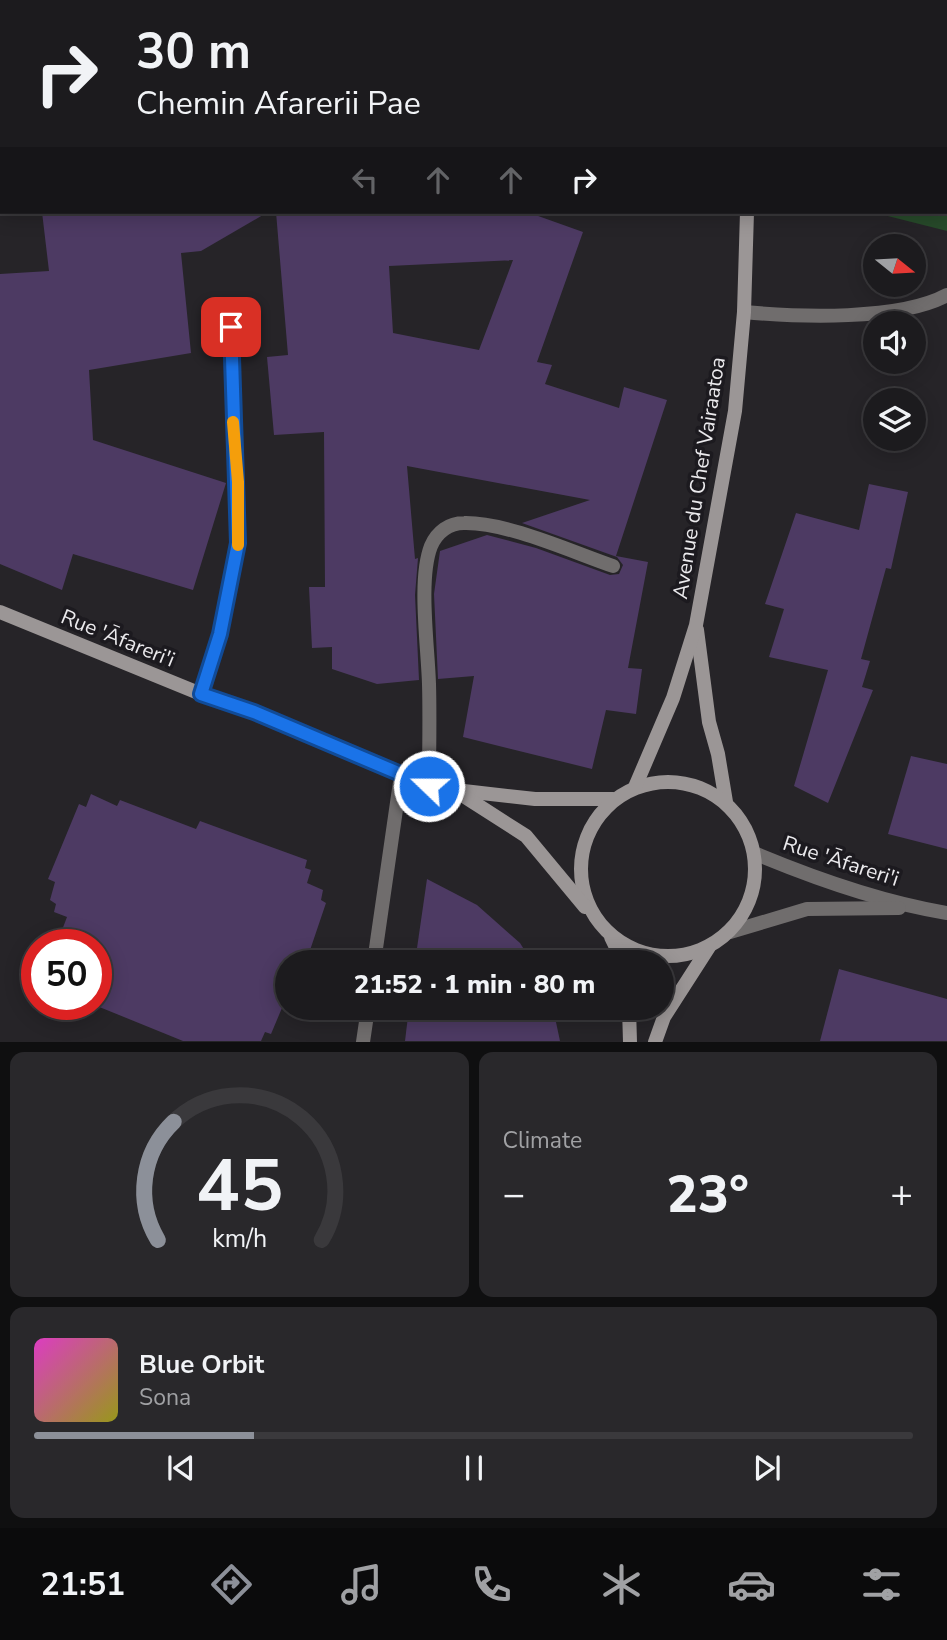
<!DOCTYPE html>
<meta charset="utf-8">
<style>
:root{--surface:#1c1b1e;--page:#29282b;--text:#f1f3f6;--muted:#a0a1a4;--line:#3a393c;--accent:#8c9099}
body{margin:0;font-family:"Nunito Sans",sans-serif;background:var(--page);color:var(--text);height:100vh;display:flex;flex-direction:column;font-size:26px;white-space:nowrap}
*{box-sizing:border-box;margin:0}
p{font-size:23px;color:var(--muted)}
.icon{flex:none;width:38px;height:38px;fill:none;stroke:currentColor;stroke-width:2;stroke-linecap:round;stroke-linejoin:round}
.map{position:relative;height:1042px;overflow:hidden}
.details{display:flex;flex-direction:column;gap:10px;padding:10px;background:#0f0f10;flex:1}
.details>*{flex:none}
.guide{position:absolute;left:0px;top:0px;width:948px;height:214px;box-shadow:0 4px 18px #0003,0 0 0 2px var(--line);background:#1c1b1e;color:var(--text);overflow:hidden}
.needle{width:46px;rotate:108deg}
.buttons{position:absolute;left:863px;top:234px;display:grid;gap:14px}
.buttons a{display:grid;place-items:center;width:63px;height:63px;border-radius:50%;background:var(--surface);box-shadow:0 4px 18px #0003,0 0 0 2px var(--line);font-size:35px}
.speed{position:absolute;left:21px;top:929px;display:flex;gap:14px;font-size:35px;font-weight:700;text-align:center}
.speed>*{display:grid;place-content:center;width:91px;height:91px;border-radius:50%;background:var(--surface);box-shadow:0 4px 18px #0003,0 0 0 2px var(--line);line-height:1}
.speed .limit{border:10px solid #d22;background:#fff;color:#111}
.pin{position:absolute;display:grid;place-items:center;width:60px;height:60px;color:#fff;margin:-30px;border-radius:14px;box-shadow:0 4px 10px #0006}
.me{position:absolute;width:77px;margin:-38px;rotate:292deg;stroke-linejoin:round;filter:drop-shadow(0 0 5px #0008)}
.turn{display:flex;align-items:center;gap:24px;height:147px;padding:0 21px;font-size:32px}
.turn .icon{width:91px;height:91px;stroke-width:2.5}
.turn b{display:block;font-size:49px;line-height:60px}
.lanes{display:flex;align-items:center;height:66px;padding:0 21px;background:#0003;justify-content:center;gap:35px;direction:ltr}
.lanes .off{opacity:.35}
.big{font-size:52px;font-weight:800;line-height:1.1}
.details .tile{flex:1;display:flex;flex-direction:column;justify-content:center;gap:10px;min-width:0;padding:0 24px;border-radius:14px;background:var(--page)}
.details .dial{align-items:center;gap:0}
.dial svg{height:182px;overflow:visible;fill:none;stroke:var(--line);stroke-width:7;stroke-linecap:round;text-anchor:middle}
.dial text{fill:var(--text);stroke:none}
.song{display:flex;align-items:center;gap:21px}
.cover{width:84px;height:84px;border-radius:10px;background:linear-gradient(135deg,hsl(310 70% 55%),hsl(60 70% 35%))}
.played{height:7px;border-radius:4px;background:linear-gradient(90deg,var(--accent) 25%,var(--line) 25%)}
.keys{display:flex;justify-content:space-around;direction:ltr}
.heat{display:flex;justify-content:space-between;align-items:center;font-size:38px;direction:ltr}
.details .tiles{flex:1;display:grid;gap:10px;grid-template-columns:1fr 1fr}
.tile:last-child{grid-column:span 2}
.trip{position:absolute;left:275px;top:950px;width:399px;height:70px;border-radius:35px;background:var(--surface);box-shadow:0 4px 18px #0003,0 0 0 2px var(--line);font-weight:800;line-height:70px;text-align:center}
.menu{display:flex;height:112px;justify-content:space-around;align-items:center;background:#0b0b0c;color:var(--muted)}
.menu .icon{width:49px;height:49px}
.menu .active{color:var(--accent)}
.menu b{font-size:32px;color:var(--text)}
.map>svg:first-child{display:block}
</style>
<div class="map">
<svg width="947" height="1042" viewBox="0 0 947 1042">
<rect width="100%" height="100%" fill="#262428"/>
<path fill="#274a2a" d="M 947,123 L 947,231 L 872,212 L 947,212 Z"/>
<g fill="none" stroke-linecap="round" stroke-linejoin="round">
<path stroke="#134863" stroke-width="84" d="M 909,0 L 914,2"/>
</g>
<g fill="#4d3a63" fill-rule="evenodd">
<path d="M 42,212 L 268,212 L 201,251 L 181,253 L 191,353 L 89,370 L 93,440 L 226,483 L 193,590 L 73,554 L 62,590 L 0,564 L 0,274 L 49,271 Z"/>
<path d="M 276,212 L 527,212 L 583,232 L 537,362 L 552,365 L 545,384 L 619,408 L 624,387 L 667,400 L 616,556 L 648,562 L 628,668 L 642,669 L 636,714 L 606,710 L 592,769 L 463,737 L 474,676 L 438,679 L 434,594 L 440,551 L 487,535 L 536,548 L 610,575 L 619,574 L 623,565 L 617,557 L 522,523 L 590,500 L 407,466 L 415,559 L 418,558 L 415,595 L 419,680 L 377,684 L 332,669 L 332,647 L 312,648 L 309,587 L 325,587 L 324,432 L 274,435 L 267,357 L 288,355 ZM 513,260 L 479,350 L 393,333 L 389,266 Z"/>
<path d="M 869,484 L 908,492 L 891,569 L 886,568 L 861,659 L 870,661 L 862,687 L 873,690 L 828,803 L 794,786 L 828,670 L 769,657 L 784,609 L 765,604 L 796,513 L 859,530 Z"/>
<path d="M 911,756 L 947,764 L 947,849 L 888,834 Z"/>
<path d="M 91,794 L 117,806 L 120,800 L 196,829 L 200,821 L 307,860 L 305,868 L 311,870 L 307,883 L 323,890 L 321,900 L 326,903 L 306,962 L 287,962 L 287,996 L 271,1034 L 265,1032 L 261,1041 L 183,1041 L 92,1004 L 96,1004 L 96,945 L 62,945 L 64,941 L 59,938 L 67,917 L 54,912 L 56,904 L 50,900 L 55,882 L 48,879 L 79,804 L 86,807 Z"/>
<path d="M 427,879 L 477,905 L 520,943 L 532,962 L 415,962 Z"/>
<path d="M 839,969 L 947,999 L 947,1041 L 820,1041 Z"/>
<path d="M 409,1008 L 553,1008 L 560,1041 L 405,1041 Z"/>
</g>
<g fill="none" stroke-linecap="round" stroke-linejoin="round">
<g stroke="#706d6d" stroke-width="14">
<path d="M 374,962 L 401,775"/>
<path d="M 363,1042 L 368,1008"/>
</g>
<g stroke="#706d6d" stroke-width="14">
<path d="M 218,2 L 219,0"/>
<path d="M 0,177 L 2,175"/>
<path d="M 744,312 C 799,317 899,321 947,295"/>
<path d="M 201,694 L 220,634 L 238,543 L 231,327"/>
<path d="M 429,787 C 429,752 430,718 429,684 C 428,647 418,579 431,546 C 437,532 449,523 464,523 C 507,522 572,552 613,566"/>
<path d="M 754,853 C 816,879 881,902 947,913"/>
<path d="M 730,932 L 807,909 L 899,908"/>
</g>
<g stroke="#9b9696" stroke-width="14">
<path d="M 747,2 L 747,0"/>
<path d="M 0,612 L 201,694 L 254,712 L 429,787 L 535,799 L 613,799"/>
<path d="M 697,630 L 709,722 L 718,754 L 726,802"/>
<circle cx="668" cy="869" r="87"/>
<path d="M 635,787 L 673,698 L 696,625 L 735,411 L 744,312 L 747,212"/>
<path d="M 459,793 L 526,836 L 585,907"/>
<path d="M 611,937 L 623,962"/>
<path d="M 629,1008 L 630,1042"/>
<path d="M 655,1042 L 664,1017 L 709,947"/>
</g>
</g>
<g fill="none" stroke-linecap="round" stroke-linejoin="round">
<defs>
<path id="route" d="M 231,327 L 238,543 L 220,634 L 201,694 L 254,712 L 429,786"/>
</defs>
<use href="#route" stroke="#114b97" stroke-width="18"/>
<use href="#route" stroke="#1a73e8" stroke-width="12"/>
<path stroke="#f59e0b" stroke-width="12" d="M 233,422 L 238,482 L 238,545"/>
</g>
<g text-anchor="middle" stroke-width="7" stroke-linejoin="round" paint-order="stroke">
<g font-size="21" fill="#ebeaed" stroke="#1c1a1f">
<text transform="translate(699 478) rotate(-81)" y="7">Avenue du Chef Vairaatoa</text>
<text transform="translate(118 638) rotate(22)" y="7">Rue 'Āfareri'i</text>
<text transform="translate(841 861) rotate(18)" y="7">Rue 'Āfareri'i</text>
</g>
</g>
</svg>
<div class="buttons">
<a><svg class="needle" viewBox="-14 -14 28 28"><path d="M0-13l5 13h-10z" fill="#e53935"/><path d="M0 13l5-13h-10z" fill="#a0a1a4"/></svg></a>
<a><svg class="icon" aria-label="sound" viewBox="0 0 24 24"><path d="M4 9h4l5-4v14l-5-4H4zM17 9q2 3 0 6"/></svg></a>
<a><svg class="icon" aria-label="layers" viewBox="0 0 24 24"><path d="M12 4l9 5-9 5-9-5zM3 14l9 5 9-5"/></svg></a>
</div>
<div class="speed"><div class="limit">50</div></div>
<div class="pin" style="left:231px;top:327px;background:#d93025"><svg class="icon" aria-label="arrive" viewBox="0 0 24 24"><path d="M6 21V4h12l-3 4 3 4H6"/></svg></div>
<svg class="me" style="left:429px;top:786px" viewBox="-20 -20 40 40"><circle r="17" fill="#1a73e8" stroke="#fff" stroke-width="3"/><path d="M0-11L8 9 0 5-8 9z" fill="#fff"/></svg>
<div class="trip">21:52 · 1 min · 80 m</div>
<div class="guide">
<div class="turn"><svg class="icon" aria-label="right" viewBox="0 0 24 24"><path d="M7 20v-9h11M14 6l5 5-5 5"/></svg><div><b>30 m</b>Chemin Afarerii Pae</div></div>
<div class="lanes"><svg class="icon off" aria-label="left" viewBox="0 0 24 24"><path d="M17 20v-9H6M10 6l-5 5 5 5"/></svg><svg class="icon off" aria-label="ahead" viewBox="0 0 24 24"><path d="M12 20V5M6 11l6-6 6 6"/></svg><svg class="icon off" aria-label="ahead" viewBox="0 0 24 24"><path d="M12 20V5M6 11l6-6 6 6"/></svg><svg class="icon" aria-label="right" viewBox="0 0 24 24"><path d="M7 20v-9h11M14 6l5 5-5 5"/></svg></div>
</div>
</div>
<section class="details">
<div class="tiles">
<div class="tile dial"><svg viewBox="0 0 100 80">
<path d="M14 69A42 42 0 1 1 86 69"/>
<path d="M14 69A42 42 0 0 1 21 17" stroke="#8c9099"/>
<text x="50" y="56" font-size="32" font-weight="700">45</text>
<text x="50" y="72" font-size="11">km/h</text>
</svg></div>
<div class="tile"><p>Climate</p>
<div class="heat"><a>−</a><b class="big">23°</b><a>+</a></div>
</div>
<div class="tile">
<div class="song"><i class="cover"></i><div><b>Blue Orbit</b><p>Sona</p></div></div>
<div class="played"></div>
<div class="keys"><svg class="icon" aria-label="previous" viewBox="0 0 24 24"><path d="M18 5L8 12l10 7zM5 5v14"/></svg><svg class="icon" aria-label="pause" viewBox="0 0 24 24"><path d="M8 5v14M16 5v14"/></svg><svg class="icon" aria-label="next" viewBox="0 0 24 24"><path d="M6 5l10 7-10 7zM19 5v14"/></svg></div>
</div>
</div>
</section>
<nav class="menu">
<b>21:51</b>
<svg class="icon active" aria-label="directions" viewBox="0 0 24 24"><path d="M12 3l9 9-9 9-9-9zM9 14v-3h6M13 9l2 2-2 2"/></svg>
<svg class="icon" aria-label="music" viewBox="0 0 24 24"><path d="M9 18V5l10-2v13"/><circle cx="6" cy="18" r="3"/><circle cx="16" cy="16" r="3"/></svg>
<svg class="icon" aria-label="phone" viewBox="0 0 24 24"><path d="M5 4h4l2 5-3 2q2 4 5 5l2-3 5 2v4C11 20 4 13 5 4z"/></svg>
<svg class="icon" aria-label="climate" viewBox="0 0 24 24"><path d="M12 3v18M4 7l16 10M4 17L20 7"/></svg>
<svg class="icon" aria-label="car" viewBox="0 0 24 24"><path d="M5 17H2v-5l4-1 3-4h7l3 4 3 1v5h-3M9 17h6M6 11h13"/><circle cx="7" cy="17" r="2"/><circle cx="17" cy="17" r="2"/></svg>
<svg class="icon" aria-label="filters" viewBox="0 0 24 24"><path d="M4 7h16M4 17h16"/><circle cx="9" cy="7" r="2"/><circle cx="15" cy="17" r="2"/></svg>
</nav>
